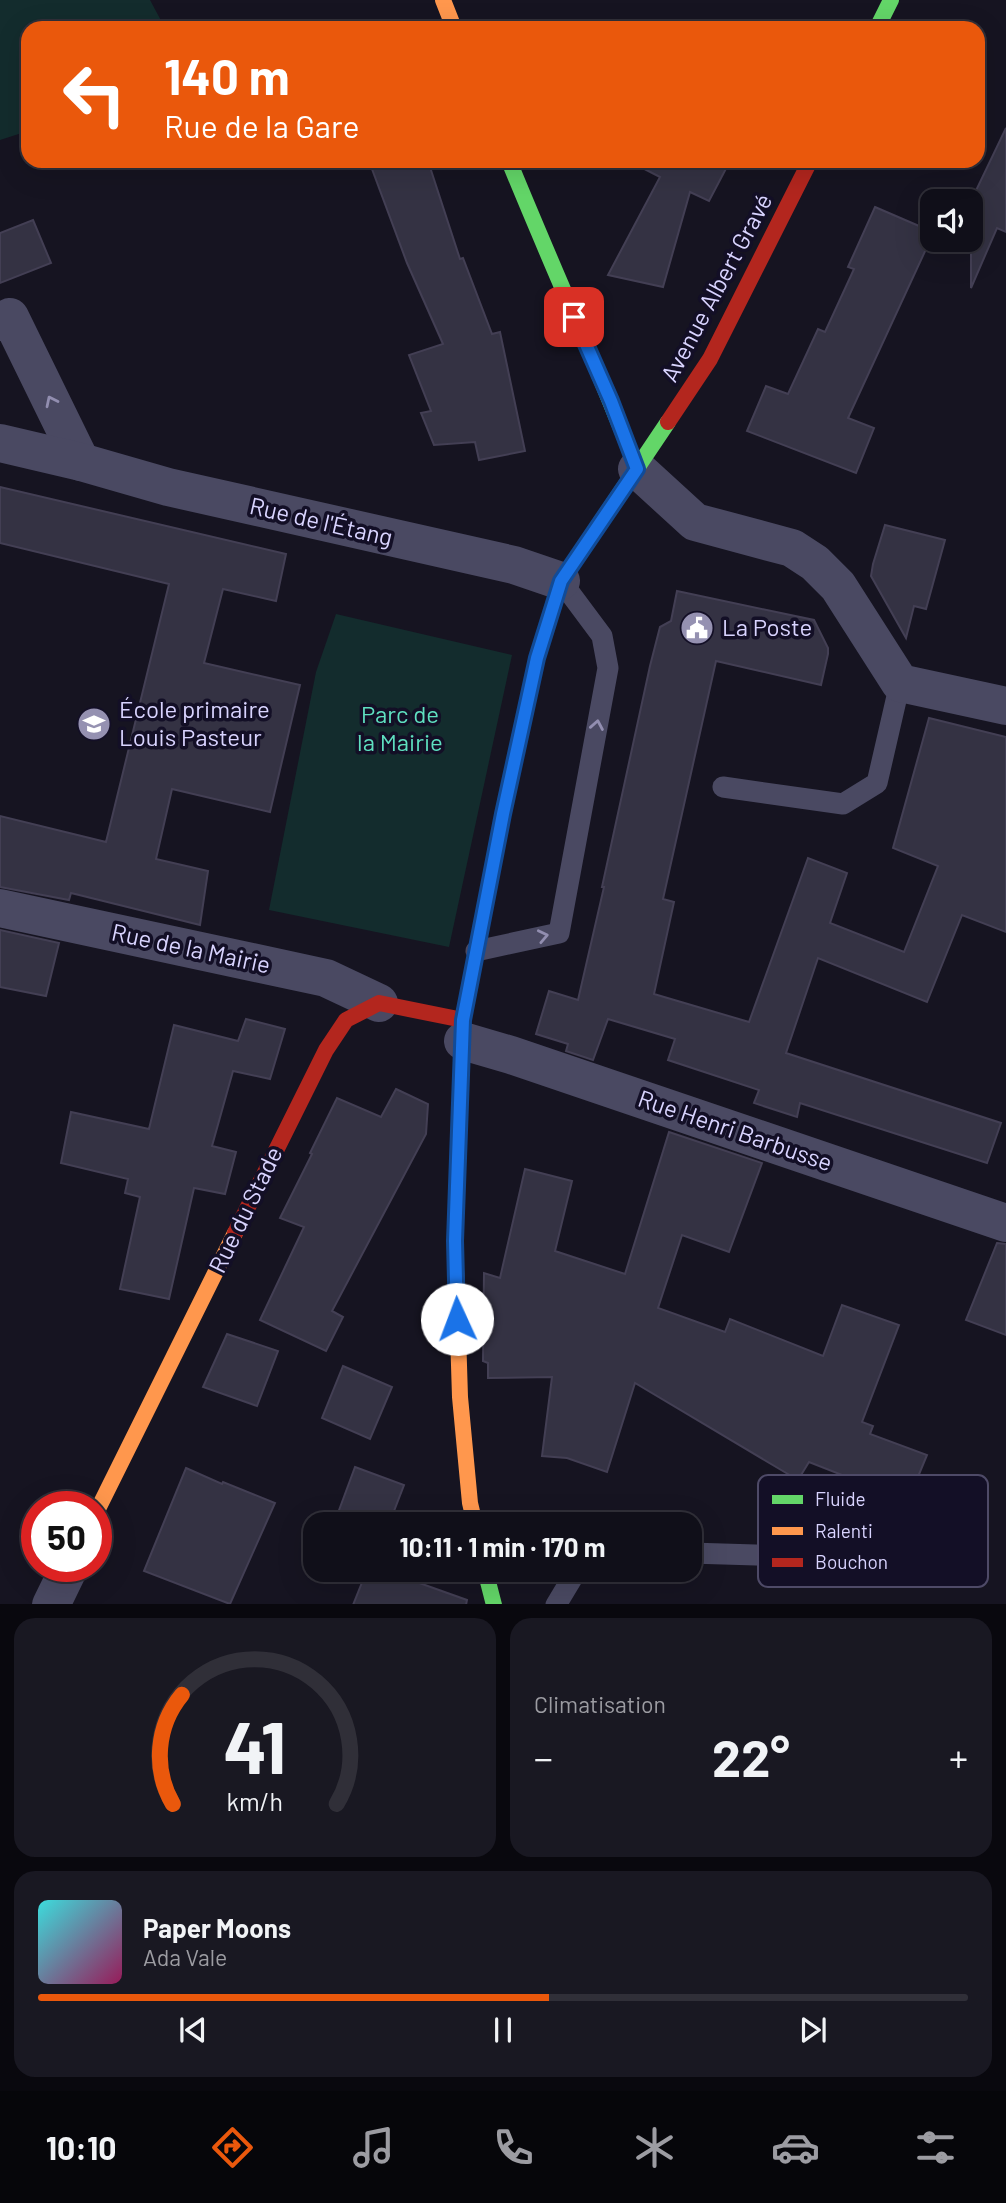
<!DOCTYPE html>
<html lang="fr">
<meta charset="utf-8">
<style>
:root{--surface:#100f19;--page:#191822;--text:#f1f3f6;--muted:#9c9ca2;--line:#302f38;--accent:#ea580c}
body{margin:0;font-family:Barlow,sans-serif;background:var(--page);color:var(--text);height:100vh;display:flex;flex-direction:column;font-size:26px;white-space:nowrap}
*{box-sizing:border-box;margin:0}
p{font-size:23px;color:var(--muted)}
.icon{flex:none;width:38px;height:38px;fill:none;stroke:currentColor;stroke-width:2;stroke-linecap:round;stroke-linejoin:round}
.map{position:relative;height:1604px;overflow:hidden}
.panel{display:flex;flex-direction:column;gap:14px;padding:14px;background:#09080e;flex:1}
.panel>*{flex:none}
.banner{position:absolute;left:21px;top:21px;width:964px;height:147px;border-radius:21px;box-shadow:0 7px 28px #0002,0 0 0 2px var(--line);background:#ea580c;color:#fff;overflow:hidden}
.tools{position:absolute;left:920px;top:189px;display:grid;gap:14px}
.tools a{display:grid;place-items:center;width:63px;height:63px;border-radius:14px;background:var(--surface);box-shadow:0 7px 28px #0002,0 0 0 2px var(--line);font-size:35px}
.speed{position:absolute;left:21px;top:1491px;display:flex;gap:14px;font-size:35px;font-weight:700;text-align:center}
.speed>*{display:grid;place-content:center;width:91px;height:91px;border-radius:50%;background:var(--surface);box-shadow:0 7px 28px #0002,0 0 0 2px var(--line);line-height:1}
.speed .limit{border:10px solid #d22;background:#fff;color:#111}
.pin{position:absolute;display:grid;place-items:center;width:60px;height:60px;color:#fff;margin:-30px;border-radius:14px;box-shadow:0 4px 10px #0006}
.me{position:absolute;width:77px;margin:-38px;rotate:358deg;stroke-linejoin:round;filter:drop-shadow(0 0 5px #0008)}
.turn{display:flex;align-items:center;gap:24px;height:147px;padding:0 28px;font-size:32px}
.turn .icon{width:91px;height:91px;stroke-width:2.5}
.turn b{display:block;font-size:49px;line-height:60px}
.big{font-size:52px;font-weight:700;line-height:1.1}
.panel .tile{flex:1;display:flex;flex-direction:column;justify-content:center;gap:10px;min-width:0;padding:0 24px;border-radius:21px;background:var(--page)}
.panel .dial{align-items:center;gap:0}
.dial svg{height:182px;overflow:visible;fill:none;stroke:var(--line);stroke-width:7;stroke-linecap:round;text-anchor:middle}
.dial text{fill:var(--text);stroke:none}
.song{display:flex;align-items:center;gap:21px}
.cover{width:84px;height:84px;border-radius:10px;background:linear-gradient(135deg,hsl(180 70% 55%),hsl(330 70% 35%))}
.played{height:7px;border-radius:4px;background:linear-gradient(90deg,var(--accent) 55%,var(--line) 55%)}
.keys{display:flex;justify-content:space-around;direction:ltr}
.heat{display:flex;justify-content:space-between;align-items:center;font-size:38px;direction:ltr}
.panel .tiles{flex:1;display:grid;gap:14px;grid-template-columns:1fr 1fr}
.tile:last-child{grid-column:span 2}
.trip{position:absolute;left:303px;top:1512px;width:399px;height:70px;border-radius:21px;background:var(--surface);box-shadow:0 7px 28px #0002,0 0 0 2px var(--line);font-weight:700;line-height:70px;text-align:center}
.menu{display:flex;height:112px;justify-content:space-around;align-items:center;background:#06060a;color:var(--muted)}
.menu .icon{width:49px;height:49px}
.menu .on{color:var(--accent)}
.menu b{font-size:32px;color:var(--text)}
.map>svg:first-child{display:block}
</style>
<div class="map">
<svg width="1006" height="1605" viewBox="0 0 1006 1605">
<rect width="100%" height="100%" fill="#161421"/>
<g fill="#132c2d">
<path d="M 0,0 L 150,0 L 165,28 L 28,28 L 28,131 L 0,140 Z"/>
<path d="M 336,614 L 512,655 L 449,947 L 269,910 L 316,672 Z"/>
</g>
<g fill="#343243" stroke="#433f54" stroke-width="2">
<path d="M 1006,128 L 1006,232 L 997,228 L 971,288 L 971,201 Z"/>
<path d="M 369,161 L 428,161 L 460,259 L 463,258 L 492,334 L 500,332 L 525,451 L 479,460 L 475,442 L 434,445 L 421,413 L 431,411 L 409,355 L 443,344 L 407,263 Z"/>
<path d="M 629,161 L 730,161 L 709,201 L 690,192 L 663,287 L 608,275 L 660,177 Z"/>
<path d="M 875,207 L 933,232 L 933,234 L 848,418 L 874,428 L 856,473 L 747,431 L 766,386 L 788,394 L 818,329 L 825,332 L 854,269 L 848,267 Z"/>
<path d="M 33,220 L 51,263 L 0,283 L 0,233 Z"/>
<path d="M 0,487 L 286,554 L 276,601 L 223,589 L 204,663 L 300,685 L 270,812 L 172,789 L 156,859 L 208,871 L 200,925 L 71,893 L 69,900 L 0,887 L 0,816 L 106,842 L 169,584 L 0,543 Z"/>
<path d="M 885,525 L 945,540 L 926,609 L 914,606 L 906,638 L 871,576 L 873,564 Z"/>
<path d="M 677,591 L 814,620 L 828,648 L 828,654 L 821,685 L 716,661 L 663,899 L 674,902 L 654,994 L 749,1022 L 808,858 L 847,873 L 830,923 L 904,952 L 938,866 L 893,848 L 929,718 L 1006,737 L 1006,932 L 962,915 L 927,1002 L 818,958 L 786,1053 L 1001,1123 L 987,1163 L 800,1103 L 797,1117 L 754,1103 L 759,1090 L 668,1060 L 675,1039 L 608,1019 L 593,1060 L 566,1051 L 568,1044 L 536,1034 L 549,991 L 578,1000 L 604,887 L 602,887 L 650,666 L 660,627 L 671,621 Z"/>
<path d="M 0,930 L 59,943 L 46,996 L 0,987 Z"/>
<path d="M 246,1019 L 285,1029 L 270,1079 L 233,1071 L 212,1146 L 236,1152 L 225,1194 L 194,1188 L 169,1299 L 120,1289 L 140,1197 L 125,1193 L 128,1179 L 61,1163 L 71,1112 L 149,1129 L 174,1025 L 238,1041 Z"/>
<path d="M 396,1089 L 428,1104 L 426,1134 L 332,1311 L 343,1317 L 326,1351 L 260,1320 L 304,1227 L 280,1218 L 312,1154 L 310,1153 L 337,1098 L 381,1117 Z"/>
<path d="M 669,1132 L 762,1163 L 729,1252 L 682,1235 L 658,1308 L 725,1332 L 730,1319 L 823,1356 L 842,1305 L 899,1325 L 862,1422 L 873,1426 L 870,1434 L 927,1455 L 908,1501 L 809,1462 L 798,1480 L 635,1383 L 607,1472 L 567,1458 L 542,1456 L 552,1377 L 488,1378 L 488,1363 L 483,1361 L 484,1273 L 500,1278 L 525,1169 L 572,1181 L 555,1251 L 625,1274 Z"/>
<path d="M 997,1243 L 1006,1244 L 1006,1335 L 966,1320 Z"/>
<path d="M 227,1334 L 278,1351 L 257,1406 L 203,1387 Z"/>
<path d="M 343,1366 L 392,1387 L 370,1439 L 322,1418 Z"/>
<path d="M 355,1467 L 404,1485 L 389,1524 L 345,1524 L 335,1521 Z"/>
<path d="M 186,1468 L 222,1484 L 223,1482 L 275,1503 L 230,1604 L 144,1571 Z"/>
<path d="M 367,1570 L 383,1570 L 467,1600 L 466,1605 L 353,1605 Z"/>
</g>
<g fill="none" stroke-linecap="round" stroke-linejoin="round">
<g stroke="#4a4962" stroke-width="21">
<path d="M 723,787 L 843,804 L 877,783 L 900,683"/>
<path d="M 476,951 L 559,933 L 608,668 L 602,636 L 561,581"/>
<path d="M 690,1553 L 792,1556 L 871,1575"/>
<path d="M 556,1605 L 577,1570"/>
</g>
<g stroke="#4a4962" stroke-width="38">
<path d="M 0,322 L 10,317 L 81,462"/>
<path d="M 0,443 L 81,462 L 168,487 L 514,565 L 561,581"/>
<path d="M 637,469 L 695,522 L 792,548 L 815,563 L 838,586 L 900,683 L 1006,706"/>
<path d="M 0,908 L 326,978 L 379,1003"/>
<path d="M 463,1041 L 511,1055 L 1006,1223"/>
<path d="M 51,1605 L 70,1566"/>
</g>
<g stroke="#63d668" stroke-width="16">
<path d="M 877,28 L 891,0"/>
<path d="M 509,161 C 551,264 597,365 637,469"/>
<path d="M 475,958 L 503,814 L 537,658 L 561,581 L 668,422"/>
<path d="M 485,1570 L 494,1605"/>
</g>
<g stroke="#ff974d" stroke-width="16">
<path d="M 443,0 L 454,28"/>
<path d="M 455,1237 L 460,1397 L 470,1503 L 475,1524"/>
<path d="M 96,1513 L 235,1233"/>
</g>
<g stroke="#b3261e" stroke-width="16">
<path d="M 668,422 L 710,359 L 810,161"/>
<path d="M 235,1233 L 326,1050 L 346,1020 L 379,1003 L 463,1020"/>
<path d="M 455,1237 L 463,1020 L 475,958"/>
</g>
</g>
<defs><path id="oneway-chevron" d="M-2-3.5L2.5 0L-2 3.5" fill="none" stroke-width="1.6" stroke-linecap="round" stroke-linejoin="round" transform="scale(1.75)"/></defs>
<g stroke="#928eb0">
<use href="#oneway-chevron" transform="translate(51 401) rotate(-116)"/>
<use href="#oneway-chevron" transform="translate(597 725) rotate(-80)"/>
<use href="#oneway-chevron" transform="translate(543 936) rotate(-12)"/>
</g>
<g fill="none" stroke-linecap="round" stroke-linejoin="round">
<defs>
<path id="route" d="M 457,1319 L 455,1241 L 463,1020 L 503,814 L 537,658 L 561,581 L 637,469 L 611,401 L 574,317"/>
</defs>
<use href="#route" stroke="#114b97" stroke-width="18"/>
<use href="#route" stroke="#1a73e8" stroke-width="12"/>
</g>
<defs>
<symbol id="civic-disc" viewBox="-11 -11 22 22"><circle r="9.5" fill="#9591b1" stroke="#130f26"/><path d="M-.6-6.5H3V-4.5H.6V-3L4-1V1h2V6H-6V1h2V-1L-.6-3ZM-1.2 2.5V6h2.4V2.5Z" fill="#fff"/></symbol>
<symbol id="school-disc" viewBox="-11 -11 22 22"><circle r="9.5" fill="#9591b1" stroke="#130f26"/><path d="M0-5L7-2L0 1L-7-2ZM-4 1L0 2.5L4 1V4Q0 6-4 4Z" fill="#fff"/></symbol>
</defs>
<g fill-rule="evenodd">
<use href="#civic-disc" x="678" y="609" width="38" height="38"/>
<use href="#school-disc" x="75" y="705" width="38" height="38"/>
</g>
<g text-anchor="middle" stroke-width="7" stroke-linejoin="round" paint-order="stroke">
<g font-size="24" fill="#d9d4ff" stroke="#130f26">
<text transform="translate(717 288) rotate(-62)" y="8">Avenue Albert Gravé</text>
<text transform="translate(321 522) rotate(13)" y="8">Rue de l'Étang</text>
<text transform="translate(191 949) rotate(12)" y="8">Rue de la Mairie</text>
<text transform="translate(735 1131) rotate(19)" y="8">Rue Henri Barbusse</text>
<text transform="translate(246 1210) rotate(-64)" y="8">Rue du Stade</text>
</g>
<g font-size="24" fill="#d9d4ff" stroke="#130f26" text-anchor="start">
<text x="722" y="636">La Poste</text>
<text x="119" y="718">École primaire<tspan x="119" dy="28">Louis Pasteur</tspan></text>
</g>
<g font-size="24" fill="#5fe0c0" stroke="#130f26">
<text x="400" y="723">Parc de<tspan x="400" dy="28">la Mairie</tspan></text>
</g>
</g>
<rect x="758" y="1475" width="230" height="112" rx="10" fill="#130f26" stroke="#4e4a67" stroke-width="2"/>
<rect x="772" y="1495" width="31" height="9" fill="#63d668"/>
<rect x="772" y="1527" width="31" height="8" fill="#ff974d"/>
<rect x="772" y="1558" width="31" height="9" fill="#b3261e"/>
<g font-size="19" fill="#d9d4ff">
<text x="815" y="1506">Fluide</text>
<text x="815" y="1538">Ralenti</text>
<text x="815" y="1569">Bouchon</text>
</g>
</svg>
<div class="tools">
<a><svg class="icon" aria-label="sound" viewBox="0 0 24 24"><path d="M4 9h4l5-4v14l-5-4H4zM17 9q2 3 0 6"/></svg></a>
</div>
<div class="speed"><div class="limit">50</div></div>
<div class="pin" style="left:574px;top:317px;background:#d93025"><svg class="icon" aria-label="arrive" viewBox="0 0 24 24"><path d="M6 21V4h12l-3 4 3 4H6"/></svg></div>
<svg class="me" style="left:457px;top:1319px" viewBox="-20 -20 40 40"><circle r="19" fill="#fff"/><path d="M0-13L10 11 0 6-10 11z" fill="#1a73e8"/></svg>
<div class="trip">10:11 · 1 min · 170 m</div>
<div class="banner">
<div class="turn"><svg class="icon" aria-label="left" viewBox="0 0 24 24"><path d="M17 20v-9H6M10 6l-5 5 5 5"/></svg><div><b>140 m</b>Rue de la Gare</div></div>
</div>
</div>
<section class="panel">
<div class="tiles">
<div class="tile dial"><svg viewBox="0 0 100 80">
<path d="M14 69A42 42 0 1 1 86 69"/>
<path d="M14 69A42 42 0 0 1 18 21" stroke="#ea580c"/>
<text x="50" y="56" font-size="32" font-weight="700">41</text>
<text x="50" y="72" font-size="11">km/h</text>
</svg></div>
<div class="tile"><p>Climatisation</p>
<div class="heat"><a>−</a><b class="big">22°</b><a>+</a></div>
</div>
<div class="tile">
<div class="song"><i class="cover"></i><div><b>Paper Moons</b><p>Ada Vale</p></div></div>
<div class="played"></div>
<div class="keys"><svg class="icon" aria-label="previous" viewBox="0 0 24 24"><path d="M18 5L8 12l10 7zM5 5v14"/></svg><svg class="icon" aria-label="pause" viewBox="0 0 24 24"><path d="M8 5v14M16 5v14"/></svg><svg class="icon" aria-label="next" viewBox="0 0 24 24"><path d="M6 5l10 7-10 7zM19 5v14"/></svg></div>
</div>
</div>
</section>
<nav class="menu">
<b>10:10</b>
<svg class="icon on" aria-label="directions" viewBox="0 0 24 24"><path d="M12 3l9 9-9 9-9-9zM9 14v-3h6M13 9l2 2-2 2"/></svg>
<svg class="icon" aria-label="music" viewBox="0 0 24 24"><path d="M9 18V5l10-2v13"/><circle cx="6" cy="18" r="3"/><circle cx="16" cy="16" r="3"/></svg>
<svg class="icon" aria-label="phone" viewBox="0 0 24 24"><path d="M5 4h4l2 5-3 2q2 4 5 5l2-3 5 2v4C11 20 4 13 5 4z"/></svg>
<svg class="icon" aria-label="climate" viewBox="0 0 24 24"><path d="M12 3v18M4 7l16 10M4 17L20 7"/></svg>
<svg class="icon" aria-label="car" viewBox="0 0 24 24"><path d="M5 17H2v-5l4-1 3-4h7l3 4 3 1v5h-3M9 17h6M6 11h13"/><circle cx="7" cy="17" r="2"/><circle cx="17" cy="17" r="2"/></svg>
<svg class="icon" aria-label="filters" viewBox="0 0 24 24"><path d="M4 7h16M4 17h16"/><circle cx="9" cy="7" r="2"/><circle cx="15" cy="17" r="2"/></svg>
</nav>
